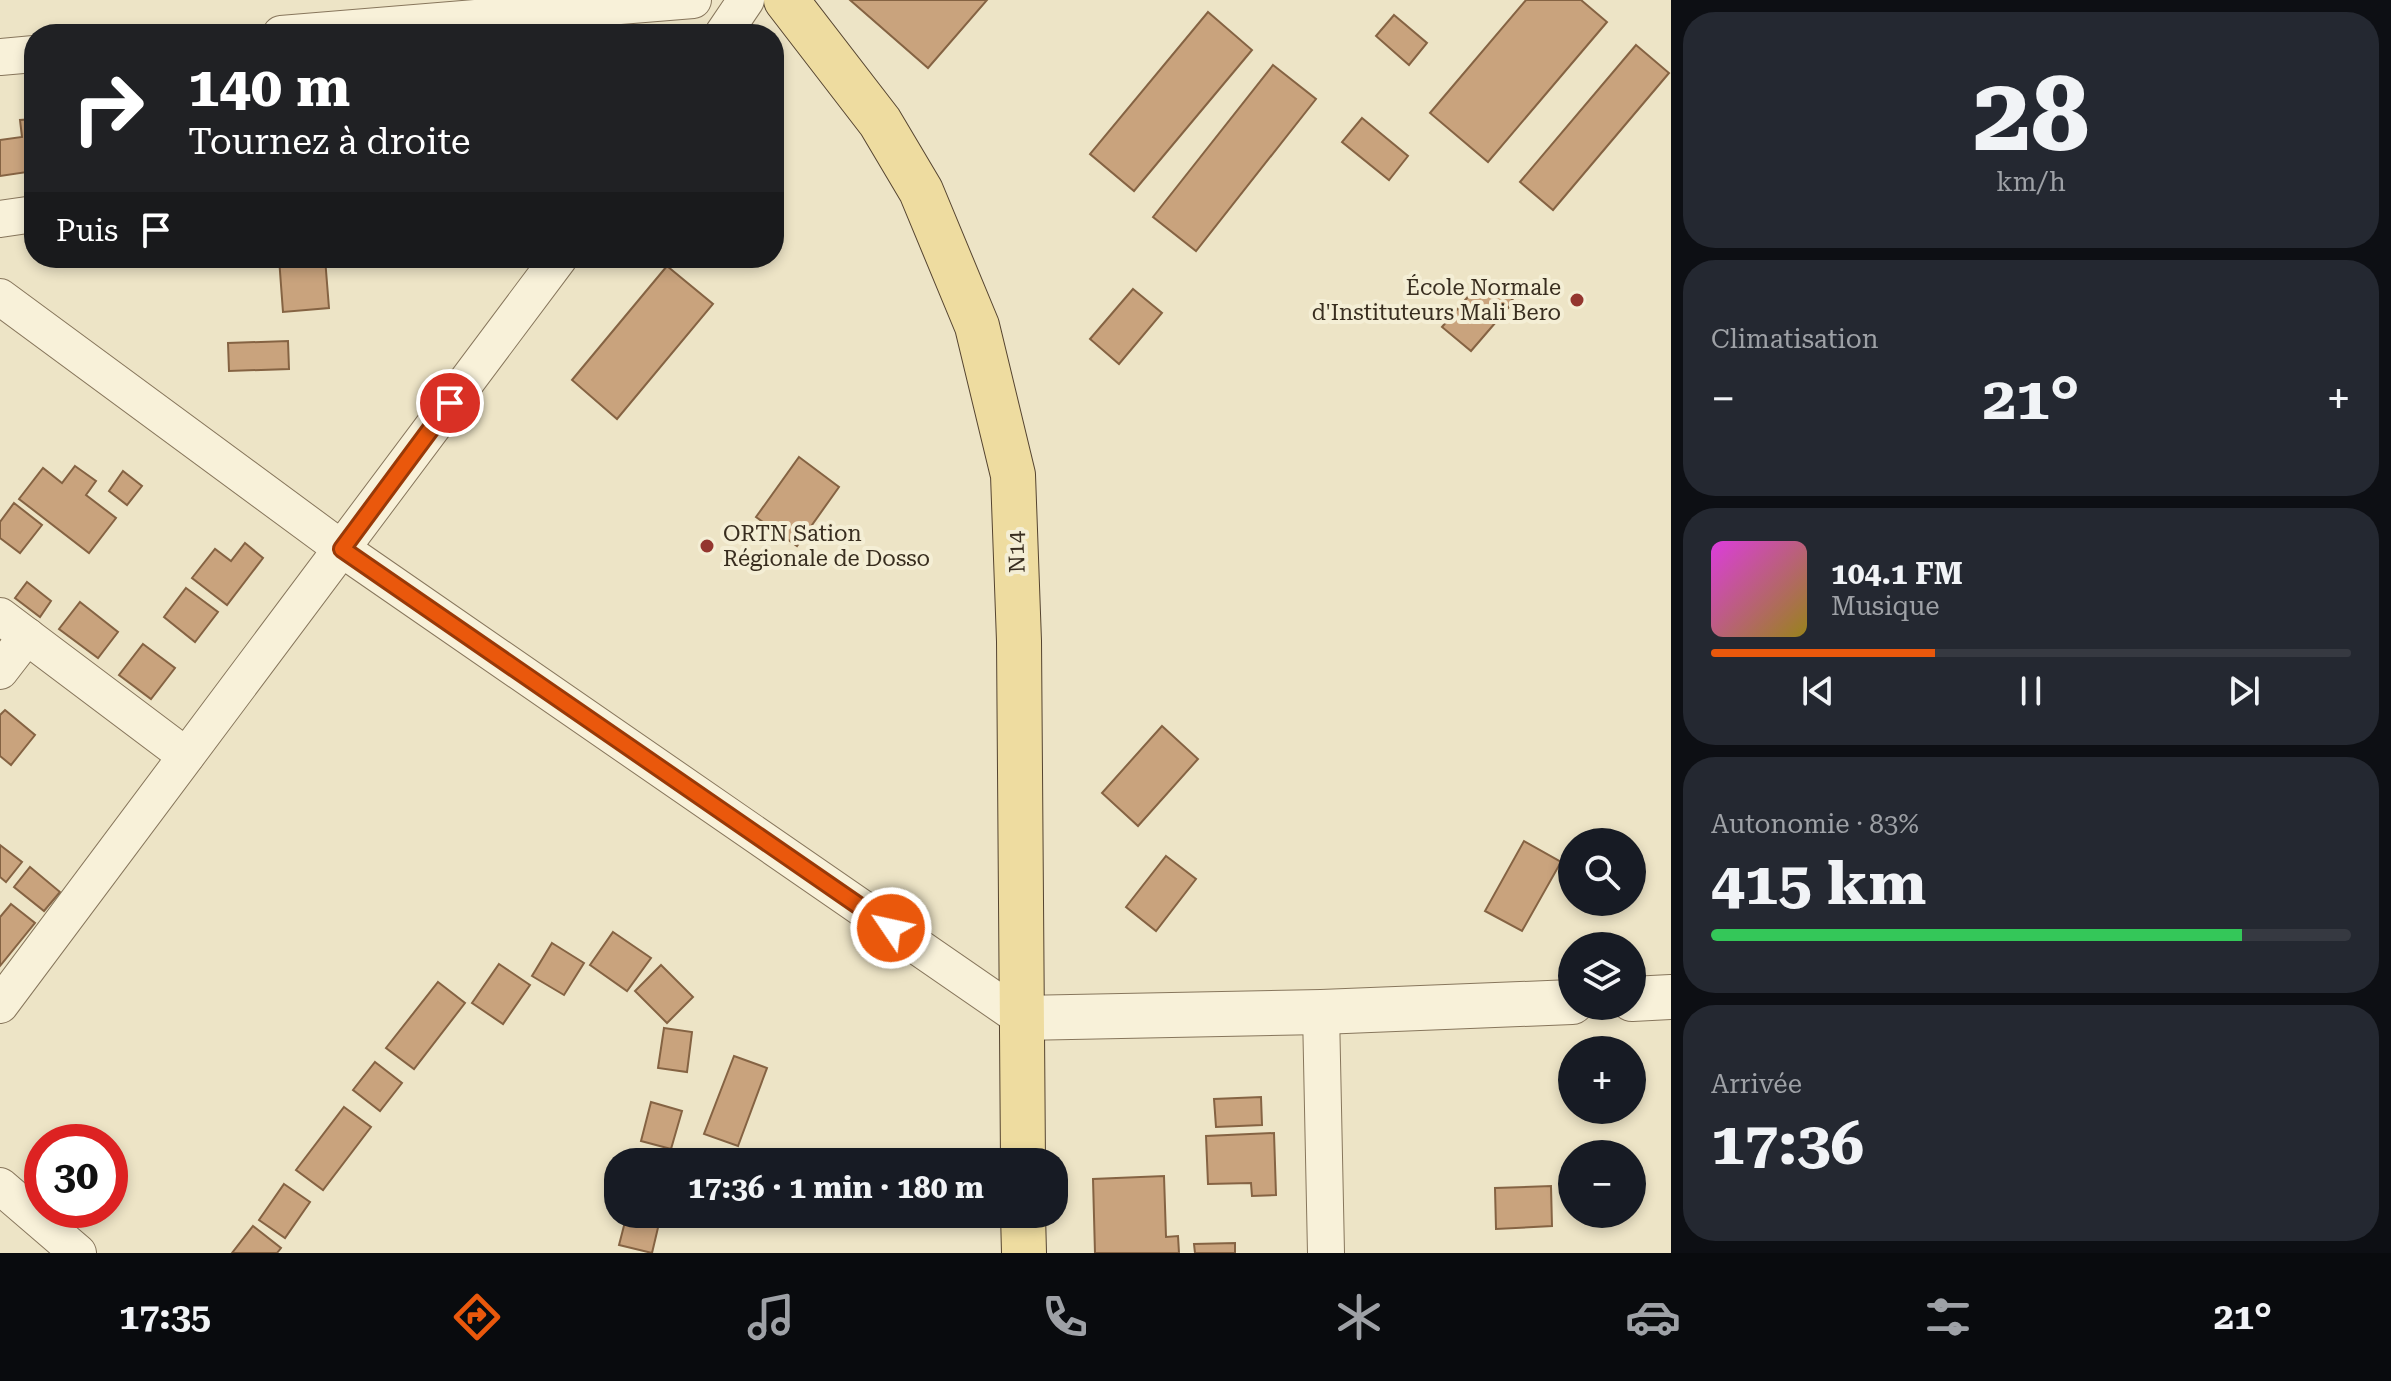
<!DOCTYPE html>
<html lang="fr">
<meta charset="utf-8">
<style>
:root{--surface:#171b24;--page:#242831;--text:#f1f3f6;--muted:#9ea1a6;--line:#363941;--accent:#ea580c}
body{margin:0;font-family:"Roboto Serif",serif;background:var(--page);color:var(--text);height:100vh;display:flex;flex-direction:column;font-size:30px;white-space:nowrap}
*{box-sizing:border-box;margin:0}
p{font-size:26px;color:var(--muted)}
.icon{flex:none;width:44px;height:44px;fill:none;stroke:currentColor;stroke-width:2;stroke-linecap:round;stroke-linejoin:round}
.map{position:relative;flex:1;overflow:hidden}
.sheet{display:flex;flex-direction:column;gap:12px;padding:12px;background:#0d0f14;width:720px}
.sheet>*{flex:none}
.guide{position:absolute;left:24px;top:24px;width:760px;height:244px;border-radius:32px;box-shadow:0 4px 12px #0003;background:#202124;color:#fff;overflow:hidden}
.buttons{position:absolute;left:1558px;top:828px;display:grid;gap:16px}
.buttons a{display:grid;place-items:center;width:88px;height:88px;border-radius:50%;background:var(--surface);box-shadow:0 4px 12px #0003;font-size:40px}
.speed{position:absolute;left:24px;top:1124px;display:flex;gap:16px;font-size:40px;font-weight:700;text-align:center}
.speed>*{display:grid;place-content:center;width:104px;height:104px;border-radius:50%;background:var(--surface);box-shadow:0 4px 12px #0003;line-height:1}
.speed .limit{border:12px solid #d22;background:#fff;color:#111}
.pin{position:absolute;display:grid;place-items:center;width:68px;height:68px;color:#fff;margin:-34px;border:4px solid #fff;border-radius:50%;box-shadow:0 2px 8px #0007}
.me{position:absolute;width:88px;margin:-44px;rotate:304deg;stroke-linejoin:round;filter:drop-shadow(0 0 6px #0008)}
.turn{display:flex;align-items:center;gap:28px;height:168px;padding:0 32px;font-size:36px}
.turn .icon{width:104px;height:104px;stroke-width:2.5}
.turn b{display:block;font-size:56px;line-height:68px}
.then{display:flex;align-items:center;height:76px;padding:0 32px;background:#0003;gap:16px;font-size:30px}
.big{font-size:60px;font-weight:700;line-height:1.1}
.sheet .card{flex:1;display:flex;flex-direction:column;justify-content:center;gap:12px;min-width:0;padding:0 28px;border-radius:32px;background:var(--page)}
.sheet .dial{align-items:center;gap:0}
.dial b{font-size:104px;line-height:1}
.song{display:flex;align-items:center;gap:24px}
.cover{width:96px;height:96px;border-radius:12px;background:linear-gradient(135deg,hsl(300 70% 55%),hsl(50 70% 35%))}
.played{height:8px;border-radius:4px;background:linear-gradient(90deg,var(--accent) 35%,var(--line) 35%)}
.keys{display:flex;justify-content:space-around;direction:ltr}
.heat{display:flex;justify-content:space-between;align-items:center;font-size:44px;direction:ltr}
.charge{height:12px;border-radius:6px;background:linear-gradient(90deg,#34c759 83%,var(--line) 0)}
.trip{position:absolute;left:604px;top:1148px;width:464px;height:80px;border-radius:32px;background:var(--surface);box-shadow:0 4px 12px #0003;font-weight:700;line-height:80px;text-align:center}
.menu{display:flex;height:128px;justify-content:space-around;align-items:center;background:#090b0e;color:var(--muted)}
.menu .icon{width:56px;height:56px}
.menu .active{color:var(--accent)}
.menu b{font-size:36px;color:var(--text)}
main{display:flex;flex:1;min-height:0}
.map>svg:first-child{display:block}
</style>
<main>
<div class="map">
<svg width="1671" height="1253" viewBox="0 0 1671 1253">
<rect width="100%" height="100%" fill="#ede4c6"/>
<g fill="#c9a37d" stroke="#856343" stroke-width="2">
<path d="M 850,0 L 987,0 L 928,68 Z"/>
<path d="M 1526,0 L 1581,0 L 1607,22 L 1488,162 L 1430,113 Z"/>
<path d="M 1208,12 L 1252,50 L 1134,191 L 1090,154 Z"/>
<path d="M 1394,15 L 1427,43 L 1409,65 L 1376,36 Z"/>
<path d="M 1636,45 L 1669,73 L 1553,210 L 1520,182 Z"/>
<path d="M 1273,65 L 1316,99 L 1196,251 L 1153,217 Z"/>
<path d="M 1362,118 L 1408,156 L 1389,180 L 1342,142 Z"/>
<path d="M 34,119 L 34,171 L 0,176 L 0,140 L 22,137 L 20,120 Z"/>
<path d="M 279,258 L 325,258 L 329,308 L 283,312 Z"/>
<path d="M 667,266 L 713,304 L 617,419 L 572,380 Z"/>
<path d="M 1485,277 L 1514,301 L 1471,351 L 1442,327 Z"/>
<path d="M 1133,289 L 1162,313 L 1119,364 L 1090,339 Z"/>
<path d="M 288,341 L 289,369 L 229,371 L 228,343 Z"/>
<path d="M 799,457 L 839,487 L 797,546 L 756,517 Z"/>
<path d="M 75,466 L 96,481 L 86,495 L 116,518 L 89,553 L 19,499 L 43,468 L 62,483 Z"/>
<path d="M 123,471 L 142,486 L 127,505 L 109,491 Z"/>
<path d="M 14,503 L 42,525 L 20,553 L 0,538 L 0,522 Z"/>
<path d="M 245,543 L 263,558 L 227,605 L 192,578 L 215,549 L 231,561 Z"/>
<path d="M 27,582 L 51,601 L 40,617 L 15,598 Z"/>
<path d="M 186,588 L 218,612 L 195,642 L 164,617 Z"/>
<path d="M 80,602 L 118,632 L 98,658 L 59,629 Z"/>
<path d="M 143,644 L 175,668 L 151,699 L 119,675 Z"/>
<path d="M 5,710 L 35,735 L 11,765 L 0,756 L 0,715 Z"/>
<path d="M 1162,726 L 1198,759 L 1138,826 L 1102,793 Z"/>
<path d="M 1524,841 L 1561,862 L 1522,931 L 1485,911 Z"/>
<path d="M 0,845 L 22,862 L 6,882 L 0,877 Z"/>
<path d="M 1166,856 L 1196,879 L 1156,931 L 1126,907 Z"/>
<path d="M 30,867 L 60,892 L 44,911 L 14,887 Z"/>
<path d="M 11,904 L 35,923 L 0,966 L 0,917 Z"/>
<path d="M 613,932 L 651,958 L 627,991 L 590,965 Z"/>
<path d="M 552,943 L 584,963 L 564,995 L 532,976 Z"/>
<path d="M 499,964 L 530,985 L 503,1024 L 472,1003 Z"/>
<path d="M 661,965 L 693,997 L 667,1023 L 635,991 Z"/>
<path d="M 438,982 L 465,1003 L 414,1069 L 386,1048 Z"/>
<path d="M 664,1028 L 692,1032 L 687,1072 L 658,1068 Z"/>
<path d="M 734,1056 L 767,1068 L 738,1146 L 704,1134 Z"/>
<path d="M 375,1062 L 402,1083 L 380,1111 L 353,1090 Z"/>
<path d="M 1261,1097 L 1262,1125 L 1216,1127 L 1214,1099 Z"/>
<path d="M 651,1102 L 682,1111 L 671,1149 L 641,1141 Z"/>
<path d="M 344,1107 L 371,1127 L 323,1190 L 296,1170 Z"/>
<path d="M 1274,1133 L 1276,1195 L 1252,1196 L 1251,1183 L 1208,1184 L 1206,1136 Z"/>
<path d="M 1164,1176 L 1166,1237 L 1178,1236 L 1179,1253 L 1095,1253 L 1093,1179 Z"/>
<path d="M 284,1184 L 310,1202 L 285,1238 L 259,1220 Z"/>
<path d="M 1551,1186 L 1552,1226 L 1496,1229 L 1495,1188 Z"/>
<path d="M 627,1214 L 661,1215 L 652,1253 L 619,1245 Z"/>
<path d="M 253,1226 L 281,1248 L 277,1253 L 232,1253 Z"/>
<path d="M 1235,1243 L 1235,1253 L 1195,1253 L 1194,1244 Z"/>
</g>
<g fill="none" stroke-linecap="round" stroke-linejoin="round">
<defs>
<g id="minor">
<path d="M 281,34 L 693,0"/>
<path d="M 723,34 L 746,0"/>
<path d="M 0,57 L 34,54"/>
<path d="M 0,219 L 34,214"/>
<path d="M 0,297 L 342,549 L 1021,1018"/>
<path d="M 0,616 L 186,756"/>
<path d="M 0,671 L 27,636"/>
<path d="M 0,1005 L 559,258"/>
<path d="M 1321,1012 L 1326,1253"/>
<path d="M 0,1186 L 78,1253"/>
</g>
<g id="tertiary">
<path d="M 1632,999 L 1671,997"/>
<path d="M 1021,1018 L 1321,1012 L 1572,1002"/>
</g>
<g id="primary">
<path d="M 786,0 L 880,122 L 921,191 L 977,326 L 1013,475 L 1019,641 L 1023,1162"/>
<path d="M 1023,1214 L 1024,1253"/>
</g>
</defs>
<use href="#minor" stroke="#87765c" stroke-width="38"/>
<use href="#tertiary" stroke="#87765c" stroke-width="46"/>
<use href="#primary" stroke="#554430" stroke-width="46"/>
<use href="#minor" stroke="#f8f1d9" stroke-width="36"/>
<use href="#tertiary" stroke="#f8f1d9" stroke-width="44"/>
<use href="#primary" stroke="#eedca0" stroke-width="44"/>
</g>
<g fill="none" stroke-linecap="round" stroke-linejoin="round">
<defs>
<path id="route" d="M 450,403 L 342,549 L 891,928"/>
</defs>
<use href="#route" stroke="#983908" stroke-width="20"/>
<use href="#route" stroke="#ea580c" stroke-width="14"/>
</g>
<g fill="#94362f" stroke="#f4eed5" stroke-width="3">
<circle cx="1577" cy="300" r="8"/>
<circle cx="707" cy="546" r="8"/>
</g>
<g text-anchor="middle" stroke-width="8" stroke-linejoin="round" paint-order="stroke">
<g font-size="22" fill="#382d1f" stroke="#f4eed5" text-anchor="end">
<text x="1561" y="295">École Normale<tspan x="1561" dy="25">d'Instituteurs Mali Bero</tspan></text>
<text x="723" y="541" text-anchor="start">ORTN Sation<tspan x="723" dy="25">Régionale de Dosso</tspan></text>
</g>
<g font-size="22" fill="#382d1f" stroke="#f4eed5">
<text transform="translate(1016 552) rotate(-92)" y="8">N14</text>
</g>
</g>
</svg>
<div class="buttons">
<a><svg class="icon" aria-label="search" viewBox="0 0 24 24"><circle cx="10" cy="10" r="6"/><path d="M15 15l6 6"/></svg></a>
<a><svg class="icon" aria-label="layers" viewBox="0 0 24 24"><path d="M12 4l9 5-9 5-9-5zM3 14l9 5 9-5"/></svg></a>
<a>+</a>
<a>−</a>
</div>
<div class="speed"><div class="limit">30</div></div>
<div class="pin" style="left:450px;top:403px;background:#d93025"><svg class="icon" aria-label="arrive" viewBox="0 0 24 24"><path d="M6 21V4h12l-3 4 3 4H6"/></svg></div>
<svg class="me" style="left:891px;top:928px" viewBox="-20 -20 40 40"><circle r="17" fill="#ea580c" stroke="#fff" stroke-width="3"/><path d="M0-11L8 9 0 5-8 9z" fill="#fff"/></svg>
<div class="trip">17:36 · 1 min · 180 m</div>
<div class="guide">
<div class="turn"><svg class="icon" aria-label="right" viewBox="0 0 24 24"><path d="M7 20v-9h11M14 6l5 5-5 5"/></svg><div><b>140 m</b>Tournez à droite</div></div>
<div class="then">Puis<svg class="icon" aria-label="arrive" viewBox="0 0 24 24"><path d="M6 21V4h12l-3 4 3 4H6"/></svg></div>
</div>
</div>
<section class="sheet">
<div class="card dial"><b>28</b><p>km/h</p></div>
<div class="card"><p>Climatisation</p>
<div class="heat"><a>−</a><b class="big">21°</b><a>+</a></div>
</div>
<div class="card">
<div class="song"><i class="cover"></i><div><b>104.1 FM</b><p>Musique</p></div></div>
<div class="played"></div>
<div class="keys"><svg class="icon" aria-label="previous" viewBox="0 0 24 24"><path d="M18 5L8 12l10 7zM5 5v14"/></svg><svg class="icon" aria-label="pause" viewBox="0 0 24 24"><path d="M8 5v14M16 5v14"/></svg><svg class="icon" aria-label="next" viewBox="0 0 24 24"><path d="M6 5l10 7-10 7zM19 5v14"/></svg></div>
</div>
<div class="card"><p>Autonomie · 83%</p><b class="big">415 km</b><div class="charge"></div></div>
<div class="card"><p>Arrivée</p><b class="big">17:36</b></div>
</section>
</main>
<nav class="menu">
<b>17:35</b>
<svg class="icon active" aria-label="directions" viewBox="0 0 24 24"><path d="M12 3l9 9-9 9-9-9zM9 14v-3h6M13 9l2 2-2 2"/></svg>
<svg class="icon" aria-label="music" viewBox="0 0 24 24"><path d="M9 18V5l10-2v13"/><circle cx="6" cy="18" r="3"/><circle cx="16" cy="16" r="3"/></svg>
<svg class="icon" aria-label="phone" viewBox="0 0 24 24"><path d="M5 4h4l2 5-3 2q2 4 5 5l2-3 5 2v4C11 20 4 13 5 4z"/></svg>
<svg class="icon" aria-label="climate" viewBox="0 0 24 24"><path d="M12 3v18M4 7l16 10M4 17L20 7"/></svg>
<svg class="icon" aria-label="car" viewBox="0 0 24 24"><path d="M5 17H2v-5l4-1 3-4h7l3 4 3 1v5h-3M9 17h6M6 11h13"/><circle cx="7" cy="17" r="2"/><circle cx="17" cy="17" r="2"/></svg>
<svg class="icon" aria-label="filters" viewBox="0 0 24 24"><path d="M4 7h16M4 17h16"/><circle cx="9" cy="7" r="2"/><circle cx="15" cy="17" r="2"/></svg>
<b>21°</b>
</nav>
